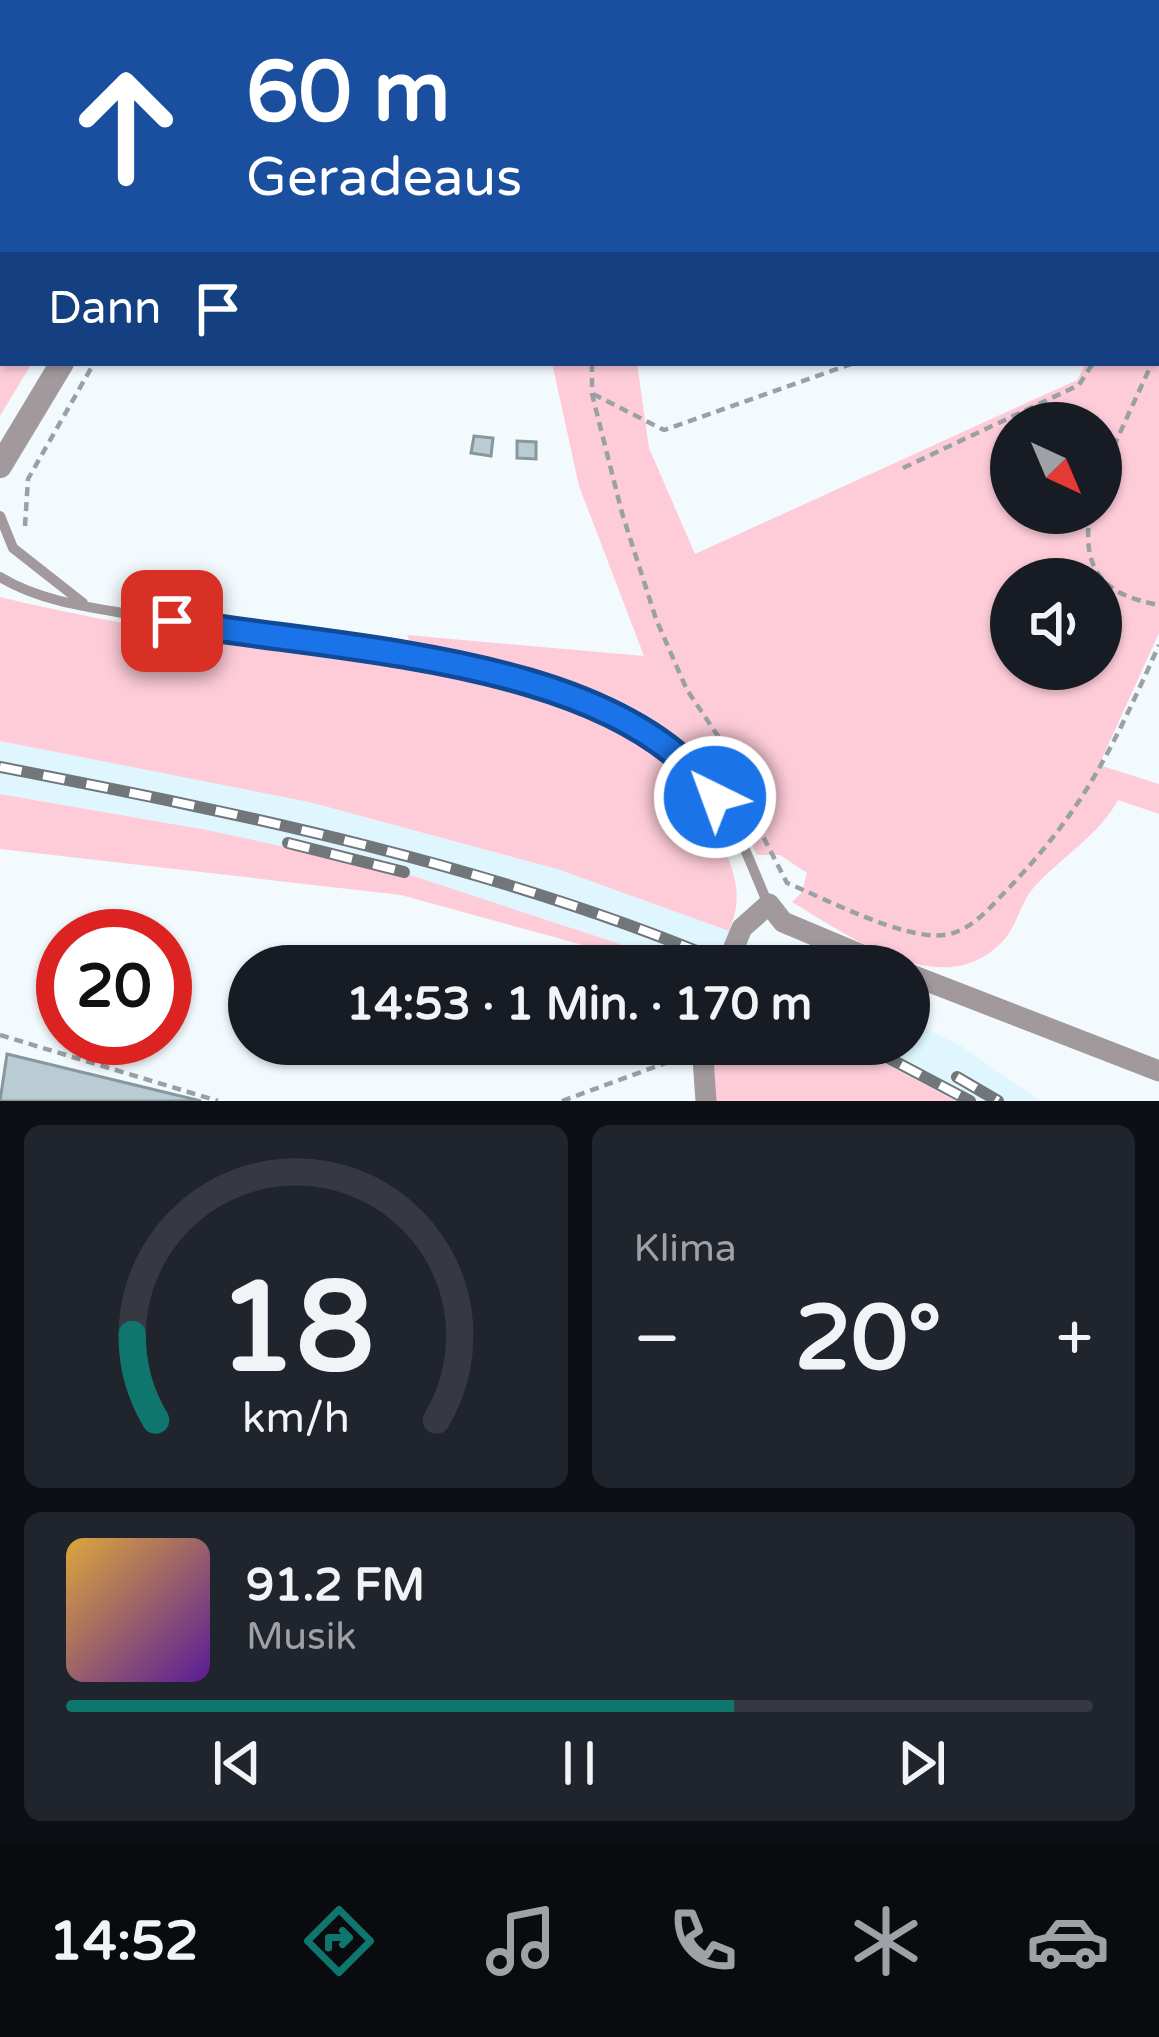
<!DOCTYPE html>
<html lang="de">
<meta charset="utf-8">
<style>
:root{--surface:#171b24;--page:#20242c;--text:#f1f3f6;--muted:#9ea1a6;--line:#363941;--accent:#0f766e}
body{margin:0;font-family:"Varela Round",sans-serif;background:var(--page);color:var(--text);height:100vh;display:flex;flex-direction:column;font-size:45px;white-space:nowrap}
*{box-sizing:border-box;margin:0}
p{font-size:39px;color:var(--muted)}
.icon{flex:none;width:66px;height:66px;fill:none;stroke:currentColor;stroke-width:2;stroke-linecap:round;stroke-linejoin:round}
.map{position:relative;height:1101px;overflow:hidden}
.side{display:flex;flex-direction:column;gap:24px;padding:24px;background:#0d0f14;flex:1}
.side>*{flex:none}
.guide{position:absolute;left:0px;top:0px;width:1161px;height:366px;box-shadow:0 3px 9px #0004;background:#1a4fa0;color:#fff;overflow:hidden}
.needle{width:78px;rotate:136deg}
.buttons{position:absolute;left:990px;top:402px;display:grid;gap:24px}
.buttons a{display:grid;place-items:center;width:132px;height:132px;border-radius:50%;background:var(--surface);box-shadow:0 3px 9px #0004;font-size:60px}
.speed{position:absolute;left:36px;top:909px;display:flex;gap:24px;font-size:60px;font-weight:700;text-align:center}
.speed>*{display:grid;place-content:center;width:156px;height:156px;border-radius:50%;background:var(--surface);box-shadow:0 3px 9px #0004;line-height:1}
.speed .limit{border:18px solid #d22;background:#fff;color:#111}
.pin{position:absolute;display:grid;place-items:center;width:102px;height:102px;color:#fff;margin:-51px;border-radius:24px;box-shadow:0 6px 18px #0006}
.me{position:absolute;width:132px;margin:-66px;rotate:318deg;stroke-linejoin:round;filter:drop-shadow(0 0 9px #0008)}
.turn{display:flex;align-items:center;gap:42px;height:252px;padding:0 48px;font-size:54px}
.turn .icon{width:156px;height:156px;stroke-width:2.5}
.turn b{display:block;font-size:84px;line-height:102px}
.then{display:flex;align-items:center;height:114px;padding:0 48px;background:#0003;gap:24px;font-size:45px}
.big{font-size:90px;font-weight:700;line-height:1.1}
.side .tile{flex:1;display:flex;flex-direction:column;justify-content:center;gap:18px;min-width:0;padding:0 42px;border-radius:18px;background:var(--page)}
.side .dial{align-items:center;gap:0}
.dial svg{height:312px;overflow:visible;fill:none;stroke:var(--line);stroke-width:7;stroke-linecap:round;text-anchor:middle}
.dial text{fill:var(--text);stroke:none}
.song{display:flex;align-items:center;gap:36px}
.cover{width:144px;height:144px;border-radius:18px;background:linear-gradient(135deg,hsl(40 70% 55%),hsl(270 70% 35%))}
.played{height:12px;border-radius:6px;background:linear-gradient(90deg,var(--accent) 65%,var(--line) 65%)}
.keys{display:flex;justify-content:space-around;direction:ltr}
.heat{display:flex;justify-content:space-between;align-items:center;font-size:66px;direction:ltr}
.side .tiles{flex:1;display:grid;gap:24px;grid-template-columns:1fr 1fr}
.tile:last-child{grid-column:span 2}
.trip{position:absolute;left:228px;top:945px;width:702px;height:120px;border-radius:60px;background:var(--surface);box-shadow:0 3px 9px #0004;font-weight:700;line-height:120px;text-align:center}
.tabs{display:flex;height:192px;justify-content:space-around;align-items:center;background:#090b0e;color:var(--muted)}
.tabs .icon{width:84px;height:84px}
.tabs .on{color:var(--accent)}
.tabs b{font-size:54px;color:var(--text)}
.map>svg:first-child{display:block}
</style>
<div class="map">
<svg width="1159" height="1101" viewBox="0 0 1159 1101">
<rect width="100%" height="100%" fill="#f3fafd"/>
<g fill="#e0f6fe">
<path d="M 0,741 L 309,802 L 557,869 L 729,931 L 794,966 L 687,966 L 401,872 L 207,830 L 0,794 Z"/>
<path d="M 909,1021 L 961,1046 L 1041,1101 L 956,1101 L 848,1044 L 909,1044 Z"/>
</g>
<g fill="#feccd9" fill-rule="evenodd">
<path d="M 0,0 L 383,0 L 3,3 L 3,363 L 32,363 L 0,416 Z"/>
<path d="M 1159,225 L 1159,633 L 1099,765 L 1159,784 L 1159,814 L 1118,800 C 1100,834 1062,857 1035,886 C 1020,902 1017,927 1002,942 C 942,1004 851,937 792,902 L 802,892 L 807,873 L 780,855 L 757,855 C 742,823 728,794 706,766 C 639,683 511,662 412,647 L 407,635 L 644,656 L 579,486 L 552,363 L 637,363 L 649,448 L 695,554 L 1077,380 L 1086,363 L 1158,363 ZM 1011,423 L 1101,423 L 1101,513 L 1011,513 ZM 1011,579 L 1101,579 L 1101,669 L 1011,669 Z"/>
<path d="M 0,597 C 119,626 240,642 361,661 C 444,673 533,683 610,719 C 665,745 703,788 723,844 C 736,878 743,897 729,931 L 557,869 L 309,802 L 0,741 Z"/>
<path d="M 0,794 L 207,830 L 401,872 L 687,966 L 625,966 L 612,953 L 401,895 L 0,849 Z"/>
<path d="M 708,1044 L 848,1044 L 956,1101 L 716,1101 Z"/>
</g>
<g fill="#baccd3" stroke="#86989e" stroke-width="3">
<path d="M 474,436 L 493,438 L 491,456 L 471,453 Z"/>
<path d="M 517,441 L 536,442 L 536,459 L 517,458 Z"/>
<path d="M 7,1054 L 201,1101 L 0,1101 Z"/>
</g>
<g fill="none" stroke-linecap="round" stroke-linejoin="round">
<g stroke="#9aa1a4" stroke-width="4.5" stroke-dasharray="9 6" stroke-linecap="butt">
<path d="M 46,3 L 48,0"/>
<path d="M 449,3 L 453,0"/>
<path d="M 614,3 L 614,0"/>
<path d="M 0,82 L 3,77"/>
<path d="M 0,117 L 3,125"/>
<path d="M 1158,227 L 1159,225"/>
<path d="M 0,257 L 3,254"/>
<path d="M 1158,269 L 1159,269"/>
<path d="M 1158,351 L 1159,349"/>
<path d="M 592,363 L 592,394 L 622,513 L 656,619 L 687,690 L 728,751 L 753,817 L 787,883 C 826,899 903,940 944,935 C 969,932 987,911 1003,894 C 1084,811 1112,749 1159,645"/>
<path d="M 593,394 L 664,430 L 854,363"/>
<path d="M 903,468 L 1079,385 L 1093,363"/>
<path d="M 1101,474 L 1152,363"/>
<path d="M 1090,513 C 1081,571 1104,595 1159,605"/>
<path d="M 25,526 L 28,479 L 94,363"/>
<path d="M 0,1035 L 218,1101"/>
<path d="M 562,1101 L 679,1058"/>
</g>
<g stroke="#a1999b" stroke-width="10">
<path d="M 0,516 L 13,548 L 83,603"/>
<path d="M 0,577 C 46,605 105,609 158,619 C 313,647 579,654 694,769 C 731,805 748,858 768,904"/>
</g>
<g stroke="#a1999b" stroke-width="21">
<path d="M 726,966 L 742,928 L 769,904 L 783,922 L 888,966"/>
<path d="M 909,974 L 1159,1071"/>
<path d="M 702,1044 L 706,1101"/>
</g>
<g stroke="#a1999b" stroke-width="24">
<path d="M 418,3 L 422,0"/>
<path d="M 0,466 L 62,363"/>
</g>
<defs>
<g id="rail">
<path d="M 0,767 C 249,815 498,866 733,966"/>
<path d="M 288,843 L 404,872"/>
<path d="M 862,1044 L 970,1101"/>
<path d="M 957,1077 L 998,1101"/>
</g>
</defs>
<use href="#rail" stroke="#707679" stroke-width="12"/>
<use href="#rail" stroke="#fff" stroke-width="8" stroke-dasharray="22" stroke-linecap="butt"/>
</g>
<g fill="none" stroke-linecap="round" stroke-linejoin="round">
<defs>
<path id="route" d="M 172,621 C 330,650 618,655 715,797"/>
</defs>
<use href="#route" stroke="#114b97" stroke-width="30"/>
<use href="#route" stroke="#1a73e8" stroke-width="21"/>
</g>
</svg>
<div class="buttons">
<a><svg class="needle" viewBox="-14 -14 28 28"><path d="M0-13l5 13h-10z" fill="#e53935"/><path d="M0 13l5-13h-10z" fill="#9ea1a6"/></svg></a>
<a><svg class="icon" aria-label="sound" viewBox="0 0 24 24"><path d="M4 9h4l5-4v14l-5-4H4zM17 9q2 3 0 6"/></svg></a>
</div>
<div class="speed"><div class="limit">20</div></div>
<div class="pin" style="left:172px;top:621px;background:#d93025"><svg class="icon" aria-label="arrive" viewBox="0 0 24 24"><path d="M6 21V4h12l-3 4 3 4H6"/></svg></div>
<svg class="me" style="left:715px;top:797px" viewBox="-20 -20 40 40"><circle r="17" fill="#1a73e8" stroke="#fff" stroke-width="3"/><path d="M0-11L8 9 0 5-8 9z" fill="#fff"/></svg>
<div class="trip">14:53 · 1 Min. · 170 m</div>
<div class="guide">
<div class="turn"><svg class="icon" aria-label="ahead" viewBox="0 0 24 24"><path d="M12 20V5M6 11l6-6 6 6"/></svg><div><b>60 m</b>Geradeaus</div></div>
<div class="then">Dann<svg class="icon" aria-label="arrive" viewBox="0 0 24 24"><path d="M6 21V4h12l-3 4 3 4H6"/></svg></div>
</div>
</div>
<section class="side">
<div class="tiles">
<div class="tile dial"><svg viewBox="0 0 100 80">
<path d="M14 69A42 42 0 1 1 86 69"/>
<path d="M14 69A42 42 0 0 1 8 47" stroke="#0f766e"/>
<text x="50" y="56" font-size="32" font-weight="700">18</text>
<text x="50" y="72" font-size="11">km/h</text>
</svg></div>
<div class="tile"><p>Klima</p>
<div class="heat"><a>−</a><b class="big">20°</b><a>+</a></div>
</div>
<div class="tile">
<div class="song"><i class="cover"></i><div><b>91.2 FM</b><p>Musik</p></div></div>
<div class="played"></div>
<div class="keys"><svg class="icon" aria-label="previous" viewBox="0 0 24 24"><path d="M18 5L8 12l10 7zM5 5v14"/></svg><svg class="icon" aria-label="pause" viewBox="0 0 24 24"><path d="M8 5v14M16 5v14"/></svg><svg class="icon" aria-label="next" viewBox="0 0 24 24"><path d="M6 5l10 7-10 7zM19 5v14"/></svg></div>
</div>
</div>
</section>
<nav class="tabs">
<b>14:52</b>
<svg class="icon on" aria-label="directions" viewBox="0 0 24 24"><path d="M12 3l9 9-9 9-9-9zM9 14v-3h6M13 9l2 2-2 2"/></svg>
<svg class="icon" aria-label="music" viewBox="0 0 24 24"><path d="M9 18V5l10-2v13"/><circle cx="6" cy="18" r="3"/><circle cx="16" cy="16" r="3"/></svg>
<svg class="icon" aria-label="phone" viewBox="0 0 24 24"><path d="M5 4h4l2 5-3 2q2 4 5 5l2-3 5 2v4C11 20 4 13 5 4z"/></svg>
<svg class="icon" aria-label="climate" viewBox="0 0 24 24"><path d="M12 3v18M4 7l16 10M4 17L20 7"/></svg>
<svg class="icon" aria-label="car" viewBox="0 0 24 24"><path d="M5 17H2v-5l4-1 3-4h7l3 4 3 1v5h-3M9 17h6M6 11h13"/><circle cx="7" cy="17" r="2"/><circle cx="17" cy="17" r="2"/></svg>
</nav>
